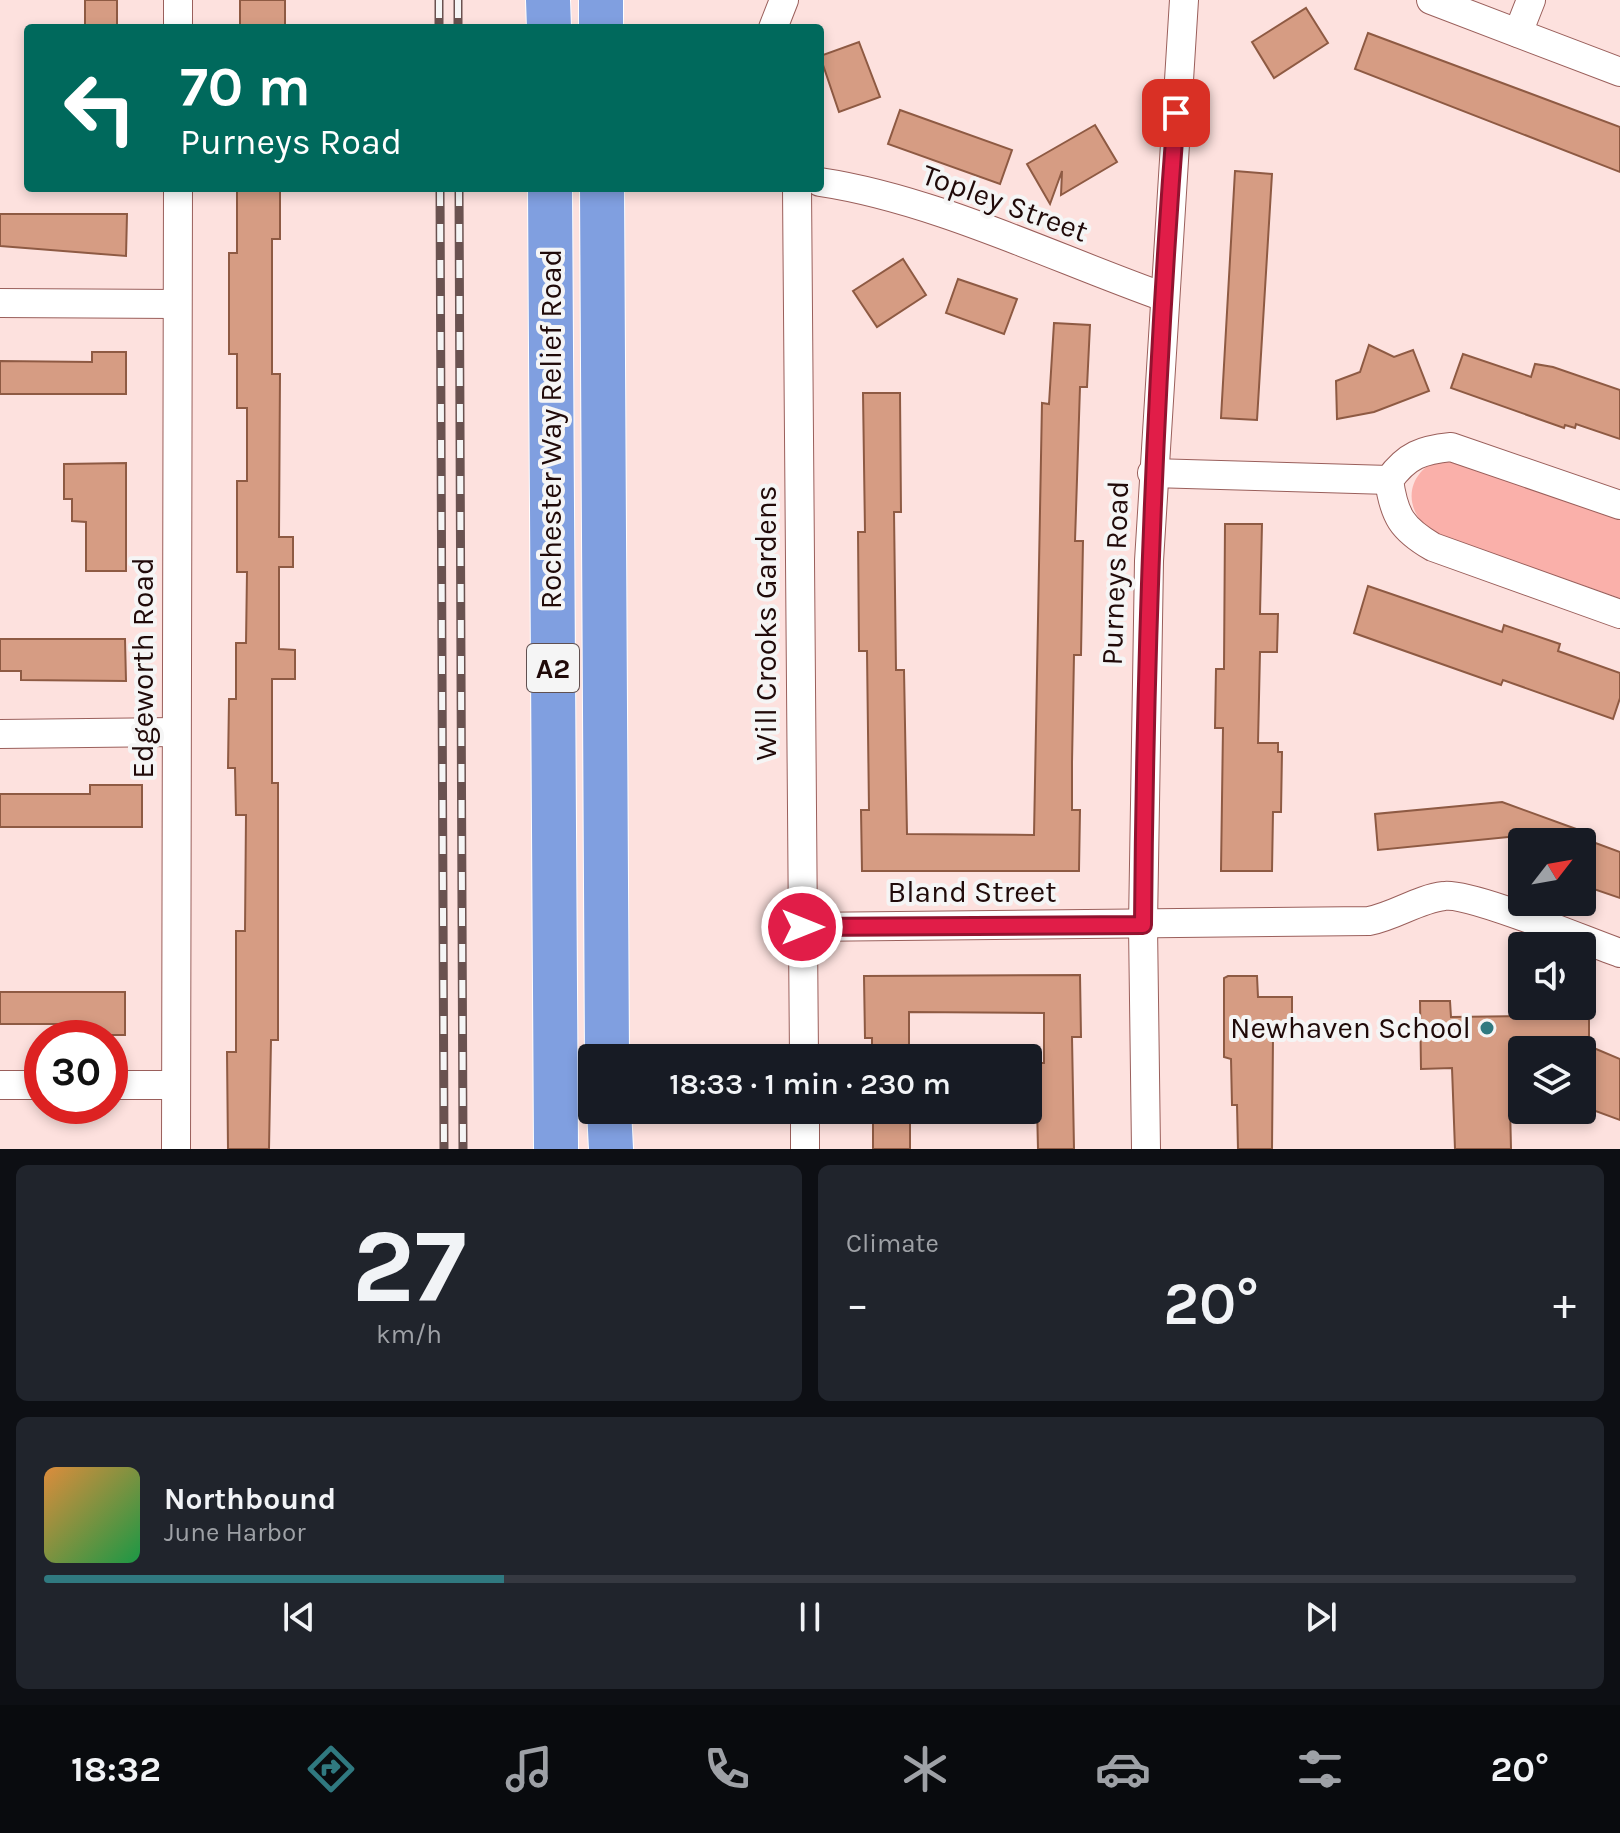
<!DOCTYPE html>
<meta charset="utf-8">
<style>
:root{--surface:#171b24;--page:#20242c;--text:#f1f3f6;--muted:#9ea1a6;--line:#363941;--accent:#307980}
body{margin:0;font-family:Karla,sans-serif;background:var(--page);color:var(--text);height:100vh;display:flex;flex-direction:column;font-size:30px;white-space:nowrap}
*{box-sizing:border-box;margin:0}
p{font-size:26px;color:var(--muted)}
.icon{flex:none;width:44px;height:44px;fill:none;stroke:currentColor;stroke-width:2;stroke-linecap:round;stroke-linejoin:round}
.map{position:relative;height:1149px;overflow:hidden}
.sheet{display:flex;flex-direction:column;gap:16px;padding:16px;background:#0d0f14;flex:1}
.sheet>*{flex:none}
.guide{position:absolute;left:24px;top:24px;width:800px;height:168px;border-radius:8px;box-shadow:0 4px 12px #0003;background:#00695c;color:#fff;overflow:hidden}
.needle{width:52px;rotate:59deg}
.buttons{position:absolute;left:1508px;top:828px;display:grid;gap:16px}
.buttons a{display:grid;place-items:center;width:88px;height:88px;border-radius:8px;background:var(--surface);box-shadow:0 4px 12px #0003;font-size:40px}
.speed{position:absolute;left:24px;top:1020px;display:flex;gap:16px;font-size:40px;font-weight:700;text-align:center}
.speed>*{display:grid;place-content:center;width:104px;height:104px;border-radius:50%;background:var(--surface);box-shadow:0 4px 12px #0003;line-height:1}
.speed .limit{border:12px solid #d22;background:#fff;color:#111}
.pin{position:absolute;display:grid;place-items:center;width:68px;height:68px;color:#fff;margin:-34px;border-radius:16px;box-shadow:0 4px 12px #0006}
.me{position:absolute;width:88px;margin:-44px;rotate:90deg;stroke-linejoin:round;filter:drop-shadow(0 0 6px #0008)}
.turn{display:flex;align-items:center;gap:28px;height:168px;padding:0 24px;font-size:36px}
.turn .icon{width:104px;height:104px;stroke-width:2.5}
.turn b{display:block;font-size:56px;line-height:68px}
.big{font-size:60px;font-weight:600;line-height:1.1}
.sheet .tile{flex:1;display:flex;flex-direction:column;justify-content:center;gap:12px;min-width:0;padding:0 28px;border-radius:12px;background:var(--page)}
.sheet .dial{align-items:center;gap:0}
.dial b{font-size:104px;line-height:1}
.song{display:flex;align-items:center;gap:24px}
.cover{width:96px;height:96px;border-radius:12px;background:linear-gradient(135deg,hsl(30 70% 55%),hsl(140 70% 35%))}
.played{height:8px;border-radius:4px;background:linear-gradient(90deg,var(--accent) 30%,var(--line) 30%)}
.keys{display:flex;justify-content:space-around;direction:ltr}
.heat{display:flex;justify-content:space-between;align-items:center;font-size:44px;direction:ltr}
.sheet .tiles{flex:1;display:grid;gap:16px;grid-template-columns:1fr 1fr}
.tile:last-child{grid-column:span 2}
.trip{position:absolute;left:578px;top:1044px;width:464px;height:80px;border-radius:8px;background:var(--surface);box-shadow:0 4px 12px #0003;font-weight:600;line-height:80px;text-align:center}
.tabs{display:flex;height:128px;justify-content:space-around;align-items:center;background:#090b0e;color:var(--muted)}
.tabs .icon{width:56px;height:56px}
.tabs .selected{color:var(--accent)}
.tabs b{font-size:36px;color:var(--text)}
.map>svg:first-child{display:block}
</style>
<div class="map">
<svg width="1620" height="1149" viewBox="0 0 1620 1149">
<rect width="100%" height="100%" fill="#fde1de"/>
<path fill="#fab0aa" d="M 1445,457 L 1620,514 L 1620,598 L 1433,533 C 1400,508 1406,470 1445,457 Z"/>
<g fill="#d69c83" stroke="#8e5a43" stroke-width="2">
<rect x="85" y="0" width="32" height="28"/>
<rect x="240" y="0" width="45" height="28"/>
<path d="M 1306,8 L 1328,43 L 1274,78 L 1252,42 Z"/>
<path d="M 1368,33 L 1620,127 L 1620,172 L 1355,69 Z"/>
<path d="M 859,42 L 880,97 L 839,112 L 820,56 Z"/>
<path d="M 900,110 L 1012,150 L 1000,184 L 888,144 Z"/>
<path d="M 1095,125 L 1117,162 L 1061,195 L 1062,171 L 1050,204 L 1027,164 Z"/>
<path d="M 1235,171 L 1272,174 L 1257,420 L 1221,418 Z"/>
<path d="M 237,188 L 280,188 L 280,239 L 272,239 L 272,374 L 280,374 L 279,537 L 293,537 L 293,567 L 279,567 L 279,649 L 295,650 L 295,679 L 272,679 L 272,783 L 278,783 L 278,1040 L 271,1040 L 269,1149 L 228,1149 L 227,1052 L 236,1052 L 236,931 L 245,931 L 246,815 L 236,815 L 235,768 L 228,768 L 229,699 L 236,699 L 236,643 L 246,643 L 247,572 L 237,572 L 237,481 L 247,481 L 247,408 L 237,408 L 237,354 L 229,354 L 229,253 L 237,253 Z"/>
<path d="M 0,214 L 127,214 L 126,256 L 0,246 Z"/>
<path d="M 903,259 L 926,295 L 877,327 L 853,291 Z"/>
<path d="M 958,279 L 1017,299 L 1004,334 L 946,313 Z"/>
<path d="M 1054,323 L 1090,325 L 1087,387 L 1080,387 L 1075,541 L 1083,541 L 1081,655 L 1074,655 L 1072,762 L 1072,810 L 1080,810 L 1079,871 L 862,871 L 861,810 L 869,810 L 867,651 L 859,651 L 858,532 L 865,532 L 863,393 L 900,393 L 901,512 L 894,512 L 896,670 L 904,670 L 907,834 L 1034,835 L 1042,403 L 1049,404 Z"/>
<path d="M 1369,345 L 1394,357 L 1413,350 L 1429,391 L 1374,412 L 1337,419 L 1336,381 L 1360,372 Z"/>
<path d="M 92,352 L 126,352 L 126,394 L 0,394 L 0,361 L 92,362 Z"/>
<path d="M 1463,354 L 1531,377 L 1535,364 L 1553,367 L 1620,390 L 1620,439 L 1576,424 L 1575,428 L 1565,425 L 1564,428 L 1451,388 Z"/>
<path d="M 126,463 L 126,571 L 86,571 L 86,522 L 72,521 L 72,499 L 64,499 L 64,464 Z"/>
<path d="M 1225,524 L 1262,524 L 1260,614 L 1278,614 L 1277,652 L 1260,652 L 1258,743 L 1278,743 L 1278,752 L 1282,752 L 1281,812 L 1273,812 L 1272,871 L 1221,871 L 1223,728 L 1215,728 L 1216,669 L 1224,669 Z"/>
<path d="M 1368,586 L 1502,632 L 1504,625 L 1560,644 L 1558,651 L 1620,673 L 1620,698 L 1613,719 L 1503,680 L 1501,685 L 1354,633 Z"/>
<path d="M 0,639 L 125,639 L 126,681 L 21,680 L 21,671 L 0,671 Z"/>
<path d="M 90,785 L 142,785 L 142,827 L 0,827 L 0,794 L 90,794 Z"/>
<path d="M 1502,802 L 1579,830 L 1378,850 L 1375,814 Z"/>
<path d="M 1582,838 L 1620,852 L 1620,898 L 1582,885 Z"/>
<path d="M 1080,975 L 1081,1037 L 1072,1037 L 1074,1149 L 1038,1149 L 1036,1063 L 1044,1063 L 1044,1013 L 909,1012 L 909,1058 L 872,1058 L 872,1038 L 865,1038 L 864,976 Z"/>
<path d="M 1228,976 L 1257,976 L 1258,997 L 1292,997 L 1292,1037 L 1273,1037 L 1272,1149 L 1238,1149 L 1237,1105 L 1232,1105 L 1231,1059 L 1224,1057 L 1224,978 Z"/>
<path d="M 0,992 L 125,992 L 125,1035 L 91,1035 L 91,1024 L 0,1024 Z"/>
<path d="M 1420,1001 L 1450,1001 L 1451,1017 L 1589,1015 L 1589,1046 L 1620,1059 L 1620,1120 L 1582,1106 L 1582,1050 L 1522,1050 L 1522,1105 L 1510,1105 L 1511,1149 L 1455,1149 L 1452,1068 L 1421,1069 Z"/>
<rect x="873" y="1110" width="37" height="39"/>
</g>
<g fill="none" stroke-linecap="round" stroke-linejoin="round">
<defs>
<g id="street">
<path d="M 1431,0 L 1620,72"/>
<path d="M 178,28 L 178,0"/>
<path d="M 773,28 L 784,0"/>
<path d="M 1518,33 L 1531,0"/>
<path d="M 820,182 C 934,199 1054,258 1164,297"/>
<path d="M 797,188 L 804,1058"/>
<path d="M 0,303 L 177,304"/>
<path d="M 1152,473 L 1389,480"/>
<path d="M 1620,505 L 1451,447 C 1422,450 1407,455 1389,480 C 1394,516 1402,529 1433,547 L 1620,614"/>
<path d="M 0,734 L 176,732"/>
<path d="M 802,927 L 1369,921 C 1395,916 1418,899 1444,896 C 1470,892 1588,942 1620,953"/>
<path d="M 0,1085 L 42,1085"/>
<path d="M 110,1085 L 176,1085"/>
<path d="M 805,1110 L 805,1149"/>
<path d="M 176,1149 L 178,188"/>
<path d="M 1146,1149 L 1143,925 L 1149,561 L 1184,0"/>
</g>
<g id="highway">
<path d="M 548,0 L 549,28"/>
<path d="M 601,0 L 601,28"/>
<path d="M 550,188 L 556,1149"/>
<path d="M 602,188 L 607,1058"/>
<path d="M 609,1110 L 611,1149"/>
</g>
</defs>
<use href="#street" stroke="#9a5f5b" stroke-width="30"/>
<use href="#highway" stroke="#fff" stroke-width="46"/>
<use href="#street" stroke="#fff" stroke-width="28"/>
<use href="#highway" stroke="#809fe0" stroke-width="44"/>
<defs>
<g id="rail">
<path d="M 439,0 L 439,28"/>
<path d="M 458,0 L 458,28"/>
<path d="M 440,188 L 444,1149"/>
<path d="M 459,188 L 463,1149"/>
</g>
</defs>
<use href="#rail" stroke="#6a5250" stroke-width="9"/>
<use href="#rail" stroke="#f5f5f5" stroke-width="6" stroke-dasharray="18" stroke-linecap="butt"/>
</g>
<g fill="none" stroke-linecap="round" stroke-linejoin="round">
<defs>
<path id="route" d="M 802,927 L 1143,925 C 1145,654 1155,383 1176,113"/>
</defs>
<use href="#route" stroke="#92132f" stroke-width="20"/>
<use href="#route" stroke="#e11d48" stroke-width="14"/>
</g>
<circle fill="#307980" stroke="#f5f5f5" stroke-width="3" cx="1487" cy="1028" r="8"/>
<g text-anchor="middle" stroke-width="8" stroke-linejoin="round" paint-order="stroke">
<rect fill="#f5f5f5" stroke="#605050" stroke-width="2" x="527" y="644" width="52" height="48" rx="6"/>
<g font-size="28" font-weight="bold" fill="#200a09">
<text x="553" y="678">A2</text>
</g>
<g font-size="30" fill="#200a09" stroke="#f5f5f5">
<text transform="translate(1005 203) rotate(20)" y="10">Topley Street</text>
<text transform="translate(551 429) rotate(-90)" y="10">Rochester Way Relief Road</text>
<text transform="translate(1115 573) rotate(-88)" y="10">Purneys Road</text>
<text transform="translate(766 623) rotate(-90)" y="10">Will Crooks Gardens</text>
<text transform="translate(143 668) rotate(-90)" y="10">Edgeworth Road</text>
<text x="972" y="902">Bland Street</text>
</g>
<g font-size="30" fill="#200a09" stroke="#f5f5f5" text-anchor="end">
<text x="1471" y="1038">Newhaven School</text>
</g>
</g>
</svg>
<div class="buttons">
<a><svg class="needle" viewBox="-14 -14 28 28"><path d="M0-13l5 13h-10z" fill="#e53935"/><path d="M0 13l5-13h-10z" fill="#9ea1a6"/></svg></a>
<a><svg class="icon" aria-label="sound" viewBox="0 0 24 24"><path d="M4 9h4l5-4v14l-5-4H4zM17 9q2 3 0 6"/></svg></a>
<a><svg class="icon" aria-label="layers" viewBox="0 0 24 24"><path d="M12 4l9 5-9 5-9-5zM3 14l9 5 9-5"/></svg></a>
</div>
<div class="speed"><div class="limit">30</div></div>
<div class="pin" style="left:1176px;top:113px;background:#d93025"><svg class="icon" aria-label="arrive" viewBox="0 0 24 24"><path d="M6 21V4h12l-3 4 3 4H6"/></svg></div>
<svg class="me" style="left:802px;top:927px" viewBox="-20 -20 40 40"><circle r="17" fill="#e11d48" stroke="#fff" stroke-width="3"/><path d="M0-11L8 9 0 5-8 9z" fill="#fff"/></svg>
<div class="trip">18:33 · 1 min · 230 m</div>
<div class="guide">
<div class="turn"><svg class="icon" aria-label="left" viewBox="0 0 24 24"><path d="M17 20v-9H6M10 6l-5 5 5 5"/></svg><div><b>70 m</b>Purneys Road</div></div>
</div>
</div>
<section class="sheet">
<div class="tiles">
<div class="tile dial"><b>27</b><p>km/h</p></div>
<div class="tile"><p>Climate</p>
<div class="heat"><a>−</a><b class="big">20°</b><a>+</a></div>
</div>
<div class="tile">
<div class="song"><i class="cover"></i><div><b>Northbound</b><p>June Harbor</p></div></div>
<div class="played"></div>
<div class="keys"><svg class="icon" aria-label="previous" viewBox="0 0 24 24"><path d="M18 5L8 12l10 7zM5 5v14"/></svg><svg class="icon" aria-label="pause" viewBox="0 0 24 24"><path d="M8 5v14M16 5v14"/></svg><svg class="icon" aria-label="next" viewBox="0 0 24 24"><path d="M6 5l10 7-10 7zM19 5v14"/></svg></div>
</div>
</div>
</section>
<nav class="tabs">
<b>18:32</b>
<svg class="icon selected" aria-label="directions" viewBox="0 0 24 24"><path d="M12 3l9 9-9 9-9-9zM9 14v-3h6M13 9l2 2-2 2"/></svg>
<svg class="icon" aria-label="music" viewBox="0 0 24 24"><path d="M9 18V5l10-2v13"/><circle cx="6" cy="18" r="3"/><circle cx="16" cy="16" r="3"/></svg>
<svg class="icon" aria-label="phone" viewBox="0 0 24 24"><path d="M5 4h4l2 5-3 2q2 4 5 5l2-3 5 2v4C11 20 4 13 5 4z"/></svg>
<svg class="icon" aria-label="climate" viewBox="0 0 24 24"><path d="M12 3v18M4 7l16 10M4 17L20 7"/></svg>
<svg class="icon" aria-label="car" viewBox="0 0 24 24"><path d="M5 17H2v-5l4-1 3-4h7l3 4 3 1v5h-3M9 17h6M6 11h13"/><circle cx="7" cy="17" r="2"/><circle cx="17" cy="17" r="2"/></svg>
<svg class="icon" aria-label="filters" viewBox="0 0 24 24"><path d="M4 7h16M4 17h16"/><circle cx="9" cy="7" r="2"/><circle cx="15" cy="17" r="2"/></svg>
<b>20°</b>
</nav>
